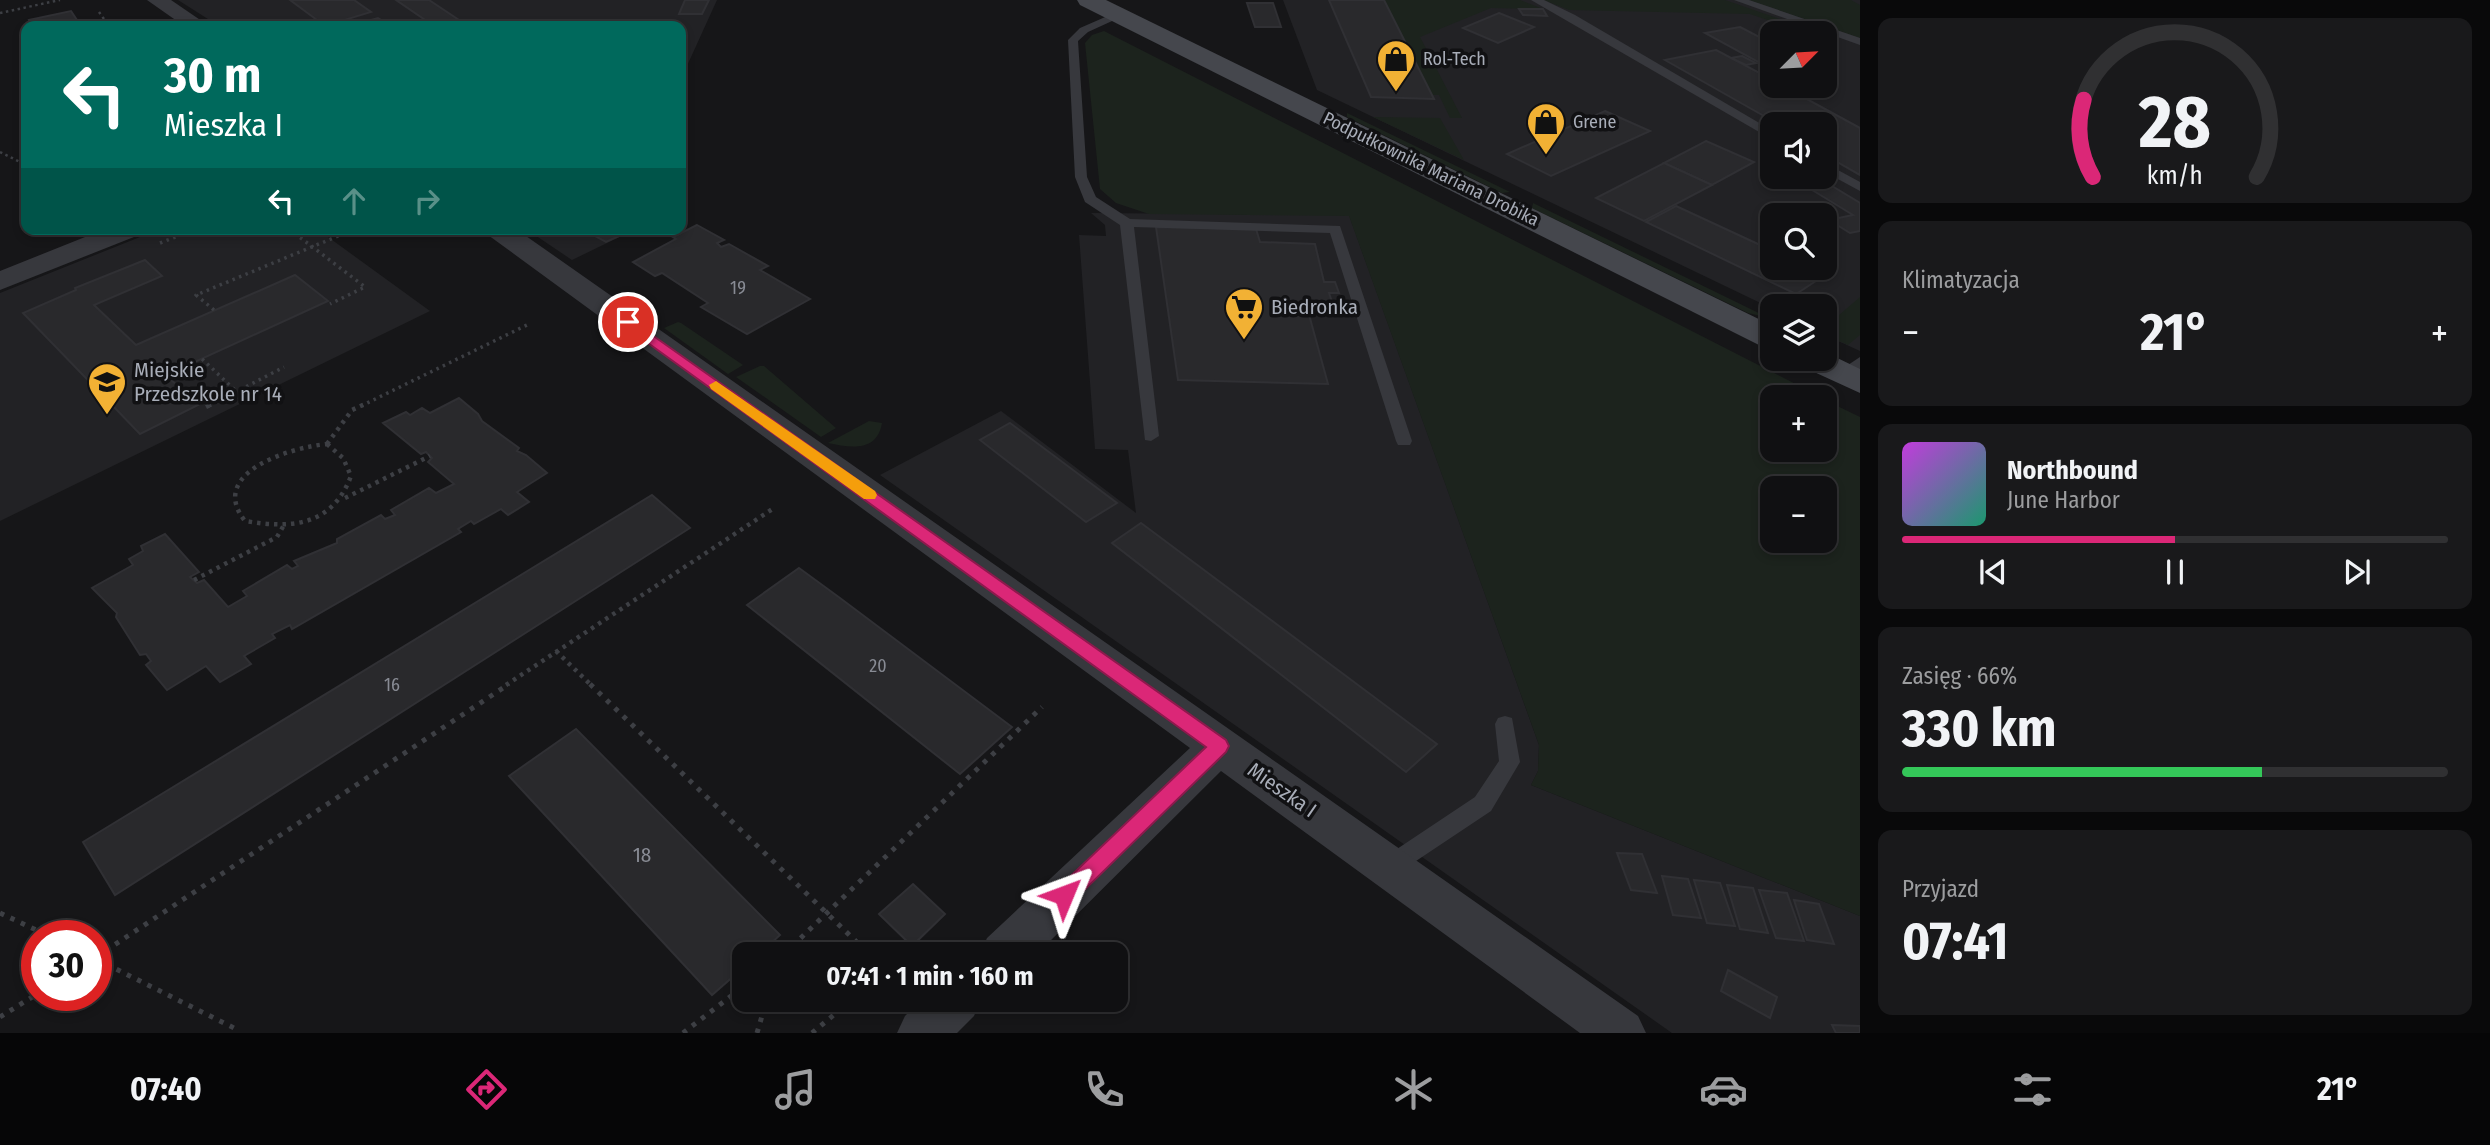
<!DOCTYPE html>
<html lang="pl">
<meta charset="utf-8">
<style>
:root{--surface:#101012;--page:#19191b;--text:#f1f3f6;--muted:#9c9d9f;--line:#303032;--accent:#db2777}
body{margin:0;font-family:"Fira Sans Condensed",sans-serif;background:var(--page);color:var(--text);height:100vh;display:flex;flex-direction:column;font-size:26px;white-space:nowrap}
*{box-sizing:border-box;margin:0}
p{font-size:23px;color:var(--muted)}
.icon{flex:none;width:38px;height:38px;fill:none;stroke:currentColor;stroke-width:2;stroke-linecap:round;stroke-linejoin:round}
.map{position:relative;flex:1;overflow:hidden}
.side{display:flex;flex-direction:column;gap:18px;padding:18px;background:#09090a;width:630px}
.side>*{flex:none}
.guide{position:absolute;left:21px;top:21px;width:665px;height:214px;border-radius:14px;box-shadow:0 4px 10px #0003,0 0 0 2px var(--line);background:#00695c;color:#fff;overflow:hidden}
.needle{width:46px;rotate:66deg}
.fabs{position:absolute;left:1760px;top:21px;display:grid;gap:14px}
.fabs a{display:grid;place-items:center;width:77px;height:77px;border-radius:14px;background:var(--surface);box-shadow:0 4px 10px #0003,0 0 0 2px var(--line);font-size:35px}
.speed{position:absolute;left:21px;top:920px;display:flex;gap:14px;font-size:35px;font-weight:700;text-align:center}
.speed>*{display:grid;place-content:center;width:91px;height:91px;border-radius:50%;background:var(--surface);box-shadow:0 4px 10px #0003,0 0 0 2px var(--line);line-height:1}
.speed .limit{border:10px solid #d22;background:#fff;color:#111}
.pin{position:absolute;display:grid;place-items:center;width:60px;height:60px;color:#fff;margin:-30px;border:4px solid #fff;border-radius:50%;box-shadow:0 2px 7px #0007}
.me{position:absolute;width:77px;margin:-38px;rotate:46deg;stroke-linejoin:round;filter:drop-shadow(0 0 5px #0008)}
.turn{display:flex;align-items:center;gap:24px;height:147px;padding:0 28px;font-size:32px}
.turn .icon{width:91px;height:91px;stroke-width:2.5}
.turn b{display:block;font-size:49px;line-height:60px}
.lanes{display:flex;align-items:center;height:66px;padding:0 28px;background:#0003;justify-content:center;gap:35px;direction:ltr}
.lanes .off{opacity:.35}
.big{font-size:52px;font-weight:700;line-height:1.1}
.side .card{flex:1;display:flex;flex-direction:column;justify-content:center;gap:10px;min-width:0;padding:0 24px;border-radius:14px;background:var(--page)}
.side .dial{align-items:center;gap:0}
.dial svg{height:182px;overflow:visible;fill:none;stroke:var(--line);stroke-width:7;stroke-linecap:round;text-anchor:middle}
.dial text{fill:var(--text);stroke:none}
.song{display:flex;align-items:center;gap:21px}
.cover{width:84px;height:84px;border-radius:10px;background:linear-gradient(135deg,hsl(290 70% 55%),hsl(160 70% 35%))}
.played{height:7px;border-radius:4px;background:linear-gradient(90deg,var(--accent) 50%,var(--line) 50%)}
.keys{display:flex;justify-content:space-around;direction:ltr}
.heat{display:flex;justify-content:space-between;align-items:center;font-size:38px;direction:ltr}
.charge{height:10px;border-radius:5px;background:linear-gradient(90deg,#34c759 66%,var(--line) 0)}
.trip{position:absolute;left:732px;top:942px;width:396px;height:70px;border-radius:14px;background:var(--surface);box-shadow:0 4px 10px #0003,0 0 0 2px var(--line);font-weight:700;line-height:70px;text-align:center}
.tabs{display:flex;height:112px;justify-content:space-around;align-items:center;background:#060607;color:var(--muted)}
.tabs .icon{width:49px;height:49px}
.tabs .on{color:var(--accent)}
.tabs b{font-size:32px;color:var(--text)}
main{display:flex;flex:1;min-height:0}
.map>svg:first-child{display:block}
</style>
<main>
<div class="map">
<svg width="1860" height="1033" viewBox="0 0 1860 1033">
<rect width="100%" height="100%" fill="#161618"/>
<g fill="#222225" fill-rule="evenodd">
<path d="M 178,0 L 717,0 L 681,79 L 681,26 L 219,26 Z"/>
<path d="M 1283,0 L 1860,0 L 1860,351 L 1825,335 L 1825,306 L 1773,306 L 1773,309 L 1317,90 ZM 1773,33 L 1825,33 L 1825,86 L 1773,86 ZM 1773,124 L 1825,124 L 1825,177 L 1773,177 ZM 1773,215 L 1825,215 L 1825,268 L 1773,268 Z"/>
<path d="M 1091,213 L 1349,215 L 1539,745 L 1538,771 L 1531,785 L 1860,916 L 1860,1033 L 1672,1033 L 880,475 L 1001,411 L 1136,513 L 1128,450 L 1095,449 L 1079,235 L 1106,236 L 1105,225 Z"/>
<path d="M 160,229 L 317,229 L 430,311 L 0,521 L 0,293 Z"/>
<path d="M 526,229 L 636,229 L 572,260 Z"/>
</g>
<g fill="#1c231d" fill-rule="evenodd">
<path d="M 1384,0 L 1520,0 L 1543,9 L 1491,8 L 1420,37 L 1462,118 L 1450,118 L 1439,95 L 1432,95 Z"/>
<path d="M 1544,0 L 1725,0 L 1821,33 L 1805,33 L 1750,14 L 1569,10 Z"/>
<path d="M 1749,0 L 1851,0 L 1860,5 L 1860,38 Z"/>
<path d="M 1104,31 L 1821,397 L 1773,397 L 1773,450 L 1825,450 L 1825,400 L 1860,417 L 1860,916 L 1531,785 L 1538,771 L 1539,745 L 1349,216 L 1149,214 L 1116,203 L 1100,189 L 1085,43 L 1092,35 ZM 1773,488 L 1825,488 L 1825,541 L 1773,541 Z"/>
<path d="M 1347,113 L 1510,192 L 1502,193 L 1347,117 Z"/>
<path d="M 1373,117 L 1440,118 L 1464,160 Z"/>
<path d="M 1533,203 L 1769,318 L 1748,313 L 1532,208 Z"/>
<path d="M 1860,297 L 1860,335 L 1848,345 L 1825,335 L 1825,327 Z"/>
<path d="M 678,322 L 681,323 L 743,365 L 728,374 L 664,328 Z"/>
<path d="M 760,366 L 764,366 L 836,428 L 821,437 L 736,377 Z"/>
<path d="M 869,421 L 882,423 C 877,452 851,448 828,443 Z"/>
</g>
<g fill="#29292c" stroke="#303034" stroke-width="2">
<path d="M 290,0 L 354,0 L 371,12 L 325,26 Z"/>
<path d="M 396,0 L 429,0 L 468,26 L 434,26 Z"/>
<path d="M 685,0 L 709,0 L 702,14 L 679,14 Z"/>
<path d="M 1329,0 L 1384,0 L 1434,99 L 1371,97 Z"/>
<path d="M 1247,3 L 1273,3 L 1281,27 L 1255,27 Z"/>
<path d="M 1519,9 L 1543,9 L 1547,16 L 1523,15 Z"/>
<path d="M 71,11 L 81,26 L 32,26 L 29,20 Z"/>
<path d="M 1499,13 L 1534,27 L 1498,43 L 1463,28 Z"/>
<path d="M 378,18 L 391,26 L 349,26 Z"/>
<path d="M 1740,27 L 1773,44 L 1773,60 L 1760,63 L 1705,33 Z"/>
<path d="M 1716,50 L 1773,80 L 1773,86 L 1783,86 L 1860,128 L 1860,175 L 1825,155 L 1825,124 L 1773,125 L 1766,121 L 1771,120 L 1665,60 Z"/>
<path d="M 1742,56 L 1756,63 L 1746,65 L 1731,58 Z"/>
<path d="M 1605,111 L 1650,131 L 1551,176 L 1507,154 Z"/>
<path d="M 1706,141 L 1754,162 L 1712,185 L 1664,163 Z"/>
<path d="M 1664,163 L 1712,185 L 1644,221 L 1596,198 Z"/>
<path d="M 1791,177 L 1817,177 L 1860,203 L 1860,231 L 1850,233 L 1829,220 L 1853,215 Z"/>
<path d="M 1676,206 L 1773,251 L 1773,268 L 1809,268 L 1825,275 L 1796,294 L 1646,222 Z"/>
<path d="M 697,225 L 724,240 L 717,243 L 721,247 L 729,244 L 768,266 L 760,270 L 810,299 L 747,334 L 701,307 L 708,303 L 662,273 L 655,276 L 633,262 L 676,239 L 673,237 Z"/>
<path d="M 1156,227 L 1256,229 L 1260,242 L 1315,244 L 1324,282 L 1335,282 L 1339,293 L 1329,293 L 1332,302 L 1305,300 L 1328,384 L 1178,380 Z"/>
<path d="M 608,229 L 619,236 L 606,242 L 584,230 Z"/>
<path d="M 145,260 L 162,276 L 94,305 L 136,345 L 295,275 L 328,301 L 166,375 L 198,405 L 140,434 L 23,313 L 76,290 L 75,288 Z"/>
<path d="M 459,398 L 478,414 L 482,421 L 519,448 L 517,451 L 526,455 L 547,473 L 517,492 L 529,502 L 508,515 L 501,509 L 474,524 L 471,521 L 458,529 L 461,532 L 292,629 L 290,625 L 272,634 L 275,638 L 244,656 L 251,664 L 220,682 L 206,666 L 167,690 L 146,665 L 151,661 L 146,654 L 140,655 L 116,617 L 117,613 L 92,588 L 133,565 L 129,559 L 143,551 L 141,546 L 165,534 L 199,572 L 190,577 L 197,583 L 204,580 L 228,607 L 247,596 L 243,591 L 287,565 L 292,569 L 298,566 L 294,561 L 337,543 L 337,539 L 381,515 L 385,519 L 395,515 L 391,510 L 429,488 L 436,493 L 454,484 L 428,462 L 432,458 L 426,452 L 421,454 L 383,423 L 406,412 L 410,415 L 422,408 L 430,413 Z"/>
<path d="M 1010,423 L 1057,458 L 1117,503 L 1086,522 L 980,440 Z"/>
<path d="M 652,495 L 690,528 L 115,895 L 83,842 Z"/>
<path d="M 1141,523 L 1437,744 L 1406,772 L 1112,543 Z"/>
<path d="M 799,568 L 840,598 L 1012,727 L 960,774 L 747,605 Z"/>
<path d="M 576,729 L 780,935 L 759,954 L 744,954 L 744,967 L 712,995 L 509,776 Z"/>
<path d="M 1617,853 L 1642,854 L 1657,893 L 1631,890 Z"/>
<path d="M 1662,876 L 1688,879 L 1701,918 L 1673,915 Z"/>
<path d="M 1694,880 L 1720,883 L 1735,926 L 1707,923 Z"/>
<path d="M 913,884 L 945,914 L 912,946 L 879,914 Z"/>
<path d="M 1727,885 L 1753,888 L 1768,933 L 1740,929 Z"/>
<path d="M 1759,890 L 1787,893 L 1804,941 L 1776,938 Z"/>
<path d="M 1794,900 L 1819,904 L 1834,944 L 1807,940 Z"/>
<path d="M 1728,970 L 1777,997 L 1770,1018 L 1721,991 Z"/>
<path d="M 1832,1025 L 1860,1026 L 1860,1033 L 1836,1033 Z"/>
</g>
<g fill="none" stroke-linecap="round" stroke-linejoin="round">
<g stroke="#3d3f44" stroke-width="2.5" stroke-dasharray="2.5 3.5" stroke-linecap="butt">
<path d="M 99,12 L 109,26"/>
<path d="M 0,13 L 60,0"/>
<path d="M 0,152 L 26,165"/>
</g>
<g stroke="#3d3f44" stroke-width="3.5" stroke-dasharray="2.5 4.5" stroke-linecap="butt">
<path d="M 289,229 L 365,287 L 330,304"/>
<path d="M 160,243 L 196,229"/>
<path d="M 214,310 L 196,295 L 355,229"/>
<path d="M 202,359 L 236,391"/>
<path d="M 209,406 L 284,367"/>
<path d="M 361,406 L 529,324"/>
</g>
<g stroke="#3d3f44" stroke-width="4.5" stroke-dasharray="3.5 5" stroke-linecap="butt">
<path d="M 206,407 L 212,404"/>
<path d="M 327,444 L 343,458 L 351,476 C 332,526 292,529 245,521 C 206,472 293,447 327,444 Z"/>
<path d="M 327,444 L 352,410 L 365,404"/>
<path d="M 345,498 L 430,456"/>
<path d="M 194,580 L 277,537 L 284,525"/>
<path d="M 556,651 L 591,685"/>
<path d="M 506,685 L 774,508"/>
</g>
<g stroke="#3d3f44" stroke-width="5" stroke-dasharray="4.5 7" stroke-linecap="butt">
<path d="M 590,684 L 869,954"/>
<path d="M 0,913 L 49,936"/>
<path d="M 784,954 L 1042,707"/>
<path d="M 96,957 L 509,684"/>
<path d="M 96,959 L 234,1028 L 238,1033"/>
<path d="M 0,1017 L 37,994"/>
<path d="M 683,1033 L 744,986"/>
<path d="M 757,1033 L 767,999"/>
<path d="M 812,1033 L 853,999"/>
</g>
<g fill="#37383d" fill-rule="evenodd">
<path d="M 1531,0 L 1544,0 L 1575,15 L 1773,131 L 1773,140 Z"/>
<path d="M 1734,0 L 1749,0 L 1860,38 L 1860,45 Z"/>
<path d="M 1119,11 L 1124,14 L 1123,16 L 1088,32 L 1078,41 L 1087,177 L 1096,197 L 1130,219 L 1340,226 L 1412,441 L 1410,445 L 1398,445 L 1396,441 L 1330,233 L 1134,227 L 1159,436 L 1151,441 L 1145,440 L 1120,225 L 1085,202 L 1075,177 L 1068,40 L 1080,28 Z"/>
<path d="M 1825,163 L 1860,182 L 1860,191 L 1825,172 Z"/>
<path d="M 1860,357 L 1860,369 L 1849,377 L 1839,377 L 1836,374 L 1839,371 Z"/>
<path d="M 1505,716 L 1512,718 L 1520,762 L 1491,811 L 1398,873 L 1390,876 L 1382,873 L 1379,866 L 1382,859 L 1475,797 L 1499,761 L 1495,724 L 1498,718 Z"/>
</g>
<g fill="#37383d" fill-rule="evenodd">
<path d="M 147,0 L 171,0 L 209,26 L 184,26 Z"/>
<path d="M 105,229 L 142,229 L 139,235 L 0,290 L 0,271 Z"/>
<path d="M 485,229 L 516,229 L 1638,1016 L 1646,1033 L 1580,1033 L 1221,771 L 1037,954 L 980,954 L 987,938 L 1190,748 L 488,235 Z"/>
<path d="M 922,999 L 981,999 L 974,1016 L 957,1033 L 897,1033 L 905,1016 Z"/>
</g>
<g fill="#45474d" fill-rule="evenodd">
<path d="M 1077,0 L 1106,0 L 1773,326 L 1773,349 L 1761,346 L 1080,5 Z"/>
<path d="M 1825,352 L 1860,369 L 1860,393 L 1801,366 L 1796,359 L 1825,359 Z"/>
</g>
</g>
<path fill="#db2777" stroke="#8e194d" stroke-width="2" d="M 628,318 L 1226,740 L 1229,746 L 1226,752 L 1072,902 L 1064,905 L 1057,902 L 1054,895 L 1057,889 L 1206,747 L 623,325 L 623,319 Z"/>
<path fill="#f59e0b" d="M 716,381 L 875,491 L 877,495 L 875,499 L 864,499 L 711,389 L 709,385 Z"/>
<defs>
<symbol id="shop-pin" viewBox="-11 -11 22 30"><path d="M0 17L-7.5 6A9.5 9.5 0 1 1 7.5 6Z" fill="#f2b134" stroke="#111113"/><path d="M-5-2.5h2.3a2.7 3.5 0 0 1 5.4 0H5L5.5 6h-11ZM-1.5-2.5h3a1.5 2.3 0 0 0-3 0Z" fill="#111"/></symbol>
<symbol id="supermarket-pin" viewBox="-11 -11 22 30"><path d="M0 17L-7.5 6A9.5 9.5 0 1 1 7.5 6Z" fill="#f2b134" stroke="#111113"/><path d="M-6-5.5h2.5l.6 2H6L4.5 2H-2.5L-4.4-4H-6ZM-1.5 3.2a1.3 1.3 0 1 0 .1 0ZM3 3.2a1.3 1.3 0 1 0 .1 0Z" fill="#111"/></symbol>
<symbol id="school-pin" viewBox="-11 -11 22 30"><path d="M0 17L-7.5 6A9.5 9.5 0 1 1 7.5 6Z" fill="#f2b134" stroke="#111113"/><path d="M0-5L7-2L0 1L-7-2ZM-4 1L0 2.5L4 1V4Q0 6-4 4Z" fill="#111"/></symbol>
</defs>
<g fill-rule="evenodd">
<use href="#shop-pin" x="1374" y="37" width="44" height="60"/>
<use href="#shop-pin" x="1524" y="100" width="44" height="60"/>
<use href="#supermarket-pin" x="1222" y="285" width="44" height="60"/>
<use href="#school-pin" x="85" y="360" width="44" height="60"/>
</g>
<g text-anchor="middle" stroke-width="7" stroke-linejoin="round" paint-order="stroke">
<g font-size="18" fill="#a8adb8" stroke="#111113" text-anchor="start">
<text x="1423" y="65">Rol-Tech</text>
<text x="1573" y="128">Grene</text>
</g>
<g font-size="18" fill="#a8adb8" stroke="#111113">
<text transform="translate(1431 169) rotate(26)" y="6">Podpułkownika Mariana Drobika</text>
</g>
<g font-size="18" fill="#888b94">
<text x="738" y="294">19</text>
<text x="878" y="672">20</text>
<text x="392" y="691">16</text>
</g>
<g font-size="21" fill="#a8adb8" stroke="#111113" text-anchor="start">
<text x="1271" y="314">Biedronka</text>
<text x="134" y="377">Miejskie<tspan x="134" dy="24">Przedszkole nr 14</tspan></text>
</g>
<g font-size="21" fill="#a8adb8" stroke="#111113">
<text transform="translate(1282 790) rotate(35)" y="7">Mieszka I</text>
</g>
<g font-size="21" fill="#888b94">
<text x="642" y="862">18</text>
</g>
</g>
</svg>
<div class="fabs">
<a><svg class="needle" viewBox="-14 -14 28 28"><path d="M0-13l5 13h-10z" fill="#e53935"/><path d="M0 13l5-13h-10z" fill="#9c9d9f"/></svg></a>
<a><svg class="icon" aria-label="sound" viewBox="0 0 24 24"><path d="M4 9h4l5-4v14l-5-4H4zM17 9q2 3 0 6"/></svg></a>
<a><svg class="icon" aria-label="search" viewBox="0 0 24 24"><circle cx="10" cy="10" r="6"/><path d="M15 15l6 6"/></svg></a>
<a><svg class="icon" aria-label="layers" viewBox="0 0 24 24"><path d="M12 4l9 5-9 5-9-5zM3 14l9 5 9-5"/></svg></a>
<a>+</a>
<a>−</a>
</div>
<div class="speed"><div class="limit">30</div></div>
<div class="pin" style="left:628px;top:322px;background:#d93025"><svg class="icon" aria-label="arrive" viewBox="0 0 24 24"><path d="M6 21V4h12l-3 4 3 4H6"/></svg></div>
<svg class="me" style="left:1064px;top:895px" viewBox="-20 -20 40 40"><path d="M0-17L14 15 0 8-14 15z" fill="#db2777" stroke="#fff" stroke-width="4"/></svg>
<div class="trip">07:41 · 1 min · 160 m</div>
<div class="guide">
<div class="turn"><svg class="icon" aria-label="left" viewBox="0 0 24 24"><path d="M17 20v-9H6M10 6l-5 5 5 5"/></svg><div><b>30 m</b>Mieszka I</div></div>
<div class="lanes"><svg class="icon" aria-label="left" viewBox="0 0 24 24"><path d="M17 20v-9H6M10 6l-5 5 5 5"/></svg><svg class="icon off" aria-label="ahead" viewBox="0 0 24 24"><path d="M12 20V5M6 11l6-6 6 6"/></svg><svg class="icon off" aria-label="right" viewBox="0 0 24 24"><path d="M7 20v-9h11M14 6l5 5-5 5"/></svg></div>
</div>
</div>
<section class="side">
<div class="card dial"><svg viewBox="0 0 100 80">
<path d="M14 69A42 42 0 1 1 86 69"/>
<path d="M14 69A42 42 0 0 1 10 35" stroke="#db2777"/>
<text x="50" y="56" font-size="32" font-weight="700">28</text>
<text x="50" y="72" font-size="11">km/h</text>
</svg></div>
<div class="card"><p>Klimatyzacja</p>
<div class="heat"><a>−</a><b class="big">21°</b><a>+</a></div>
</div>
<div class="card">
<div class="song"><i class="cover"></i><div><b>Northbound</b><p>June Harbor</p></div></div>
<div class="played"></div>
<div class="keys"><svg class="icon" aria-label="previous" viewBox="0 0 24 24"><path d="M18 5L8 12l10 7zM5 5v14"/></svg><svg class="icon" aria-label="pause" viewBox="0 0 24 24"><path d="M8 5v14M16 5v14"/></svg><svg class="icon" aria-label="next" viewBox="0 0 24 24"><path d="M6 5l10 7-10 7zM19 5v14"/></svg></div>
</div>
<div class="card"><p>Zasięg · 66%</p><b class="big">330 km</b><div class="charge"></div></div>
<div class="card"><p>Przyjazd</p><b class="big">07:41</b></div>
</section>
</main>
<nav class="tabs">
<b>07:40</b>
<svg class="icon on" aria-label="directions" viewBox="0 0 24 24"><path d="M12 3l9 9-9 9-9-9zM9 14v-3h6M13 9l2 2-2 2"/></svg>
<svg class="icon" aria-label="music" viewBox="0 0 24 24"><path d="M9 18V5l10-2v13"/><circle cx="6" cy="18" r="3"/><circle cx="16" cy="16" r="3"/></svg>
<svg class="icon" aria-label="phone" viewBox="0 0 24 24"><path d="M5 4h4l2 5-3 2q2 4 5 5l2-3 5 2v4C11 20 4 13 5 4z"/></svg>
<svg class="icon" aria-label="climate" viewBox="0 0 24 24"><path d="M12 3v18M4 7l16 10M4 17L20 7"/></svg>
<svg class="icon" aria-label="car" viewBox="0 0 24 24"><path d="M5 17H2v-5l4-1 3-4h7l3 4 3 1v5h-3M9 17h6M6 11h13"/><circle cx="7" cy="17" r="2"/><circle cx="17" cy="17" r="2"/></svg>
<svg class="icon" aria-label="filters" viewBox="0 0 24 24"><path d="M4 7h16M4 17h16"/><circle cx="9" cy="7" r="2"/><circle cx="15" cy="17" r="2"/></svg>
<b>21°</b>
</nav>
